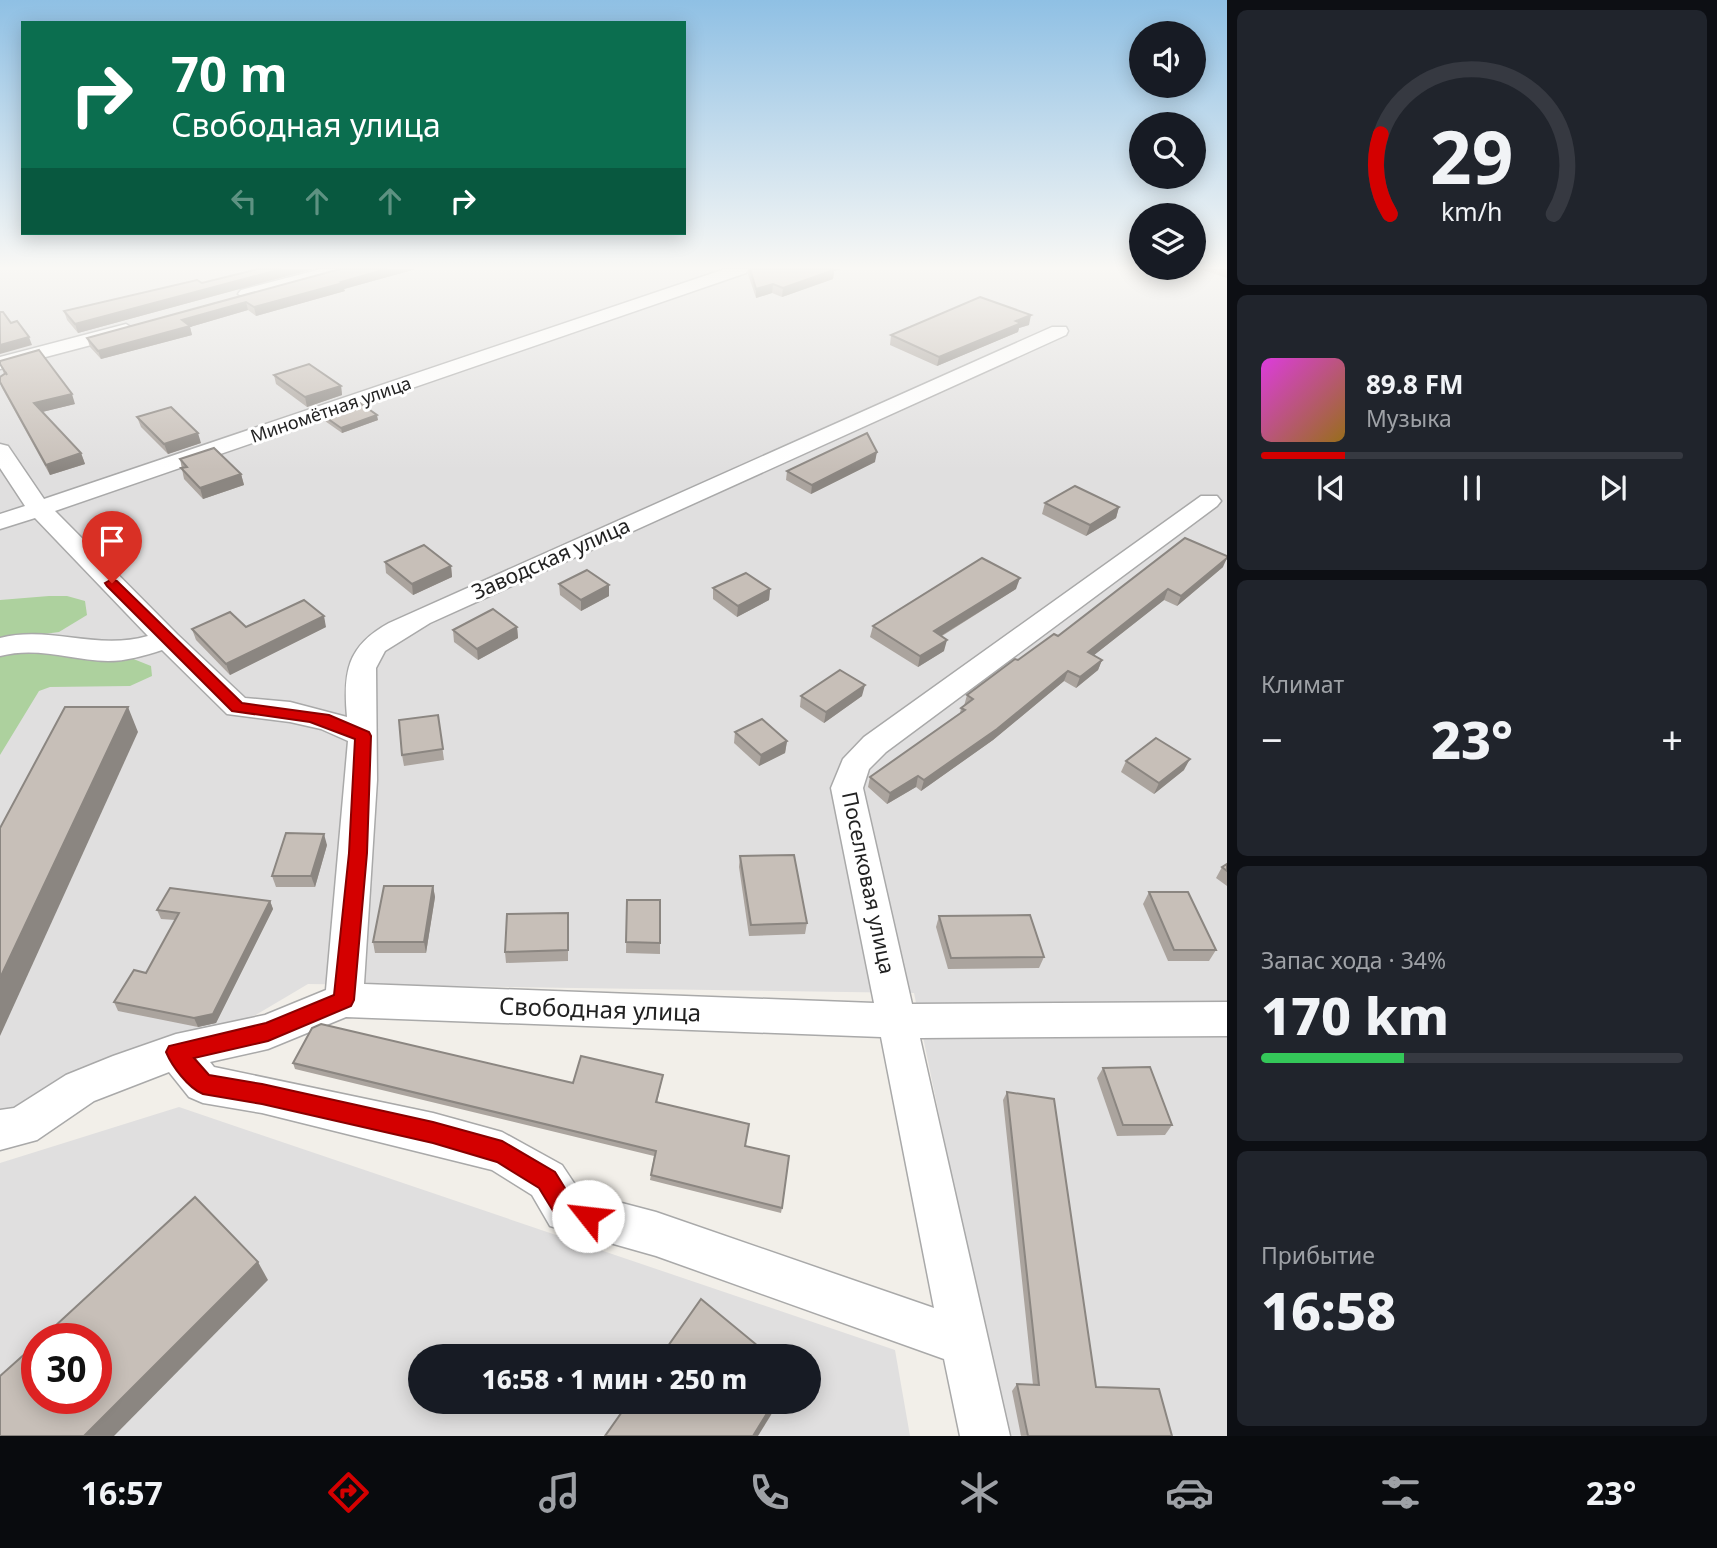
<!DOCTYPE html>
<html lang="ru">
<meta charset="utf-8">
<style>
:root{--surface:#171b24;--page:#20242c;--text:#f1f3f6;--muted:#9ea1a6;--line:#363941;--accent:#d40000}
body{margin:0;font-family:"Noto Sans",sans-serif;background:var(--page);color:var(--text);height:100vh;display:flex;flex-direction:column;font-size:26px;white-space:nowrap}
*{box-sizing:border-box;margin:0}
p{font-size:23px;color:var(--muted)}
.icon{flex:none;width:38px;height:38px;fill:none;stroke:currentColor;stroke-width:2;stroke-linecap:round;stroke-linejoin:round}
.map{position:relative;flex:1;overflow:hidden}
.side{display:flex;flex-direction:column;gap:10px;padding:10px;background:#0d0f14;width:490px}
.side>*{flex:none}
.banner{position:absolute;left:21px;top:21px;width:665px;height:214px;border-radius:0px;box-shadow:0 4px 18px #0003;background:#0b6e4f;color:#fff;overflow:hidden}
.tools{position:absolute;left:1129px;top:21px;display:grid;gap:14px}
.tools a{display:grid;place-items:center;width:77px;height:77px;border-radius:50%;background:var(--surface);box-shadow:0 4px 18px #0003;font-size:35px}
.speed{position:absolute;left:21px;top:1323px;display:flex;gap:14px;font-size:35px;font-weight:700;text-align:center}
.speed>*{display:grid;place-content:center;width:91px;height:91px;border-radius:50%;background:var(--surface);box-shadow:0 4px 18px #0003;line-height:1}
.speed .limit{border:10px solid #d22;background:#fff;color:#111}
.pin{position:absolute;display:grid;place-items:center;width:60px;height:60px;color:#fff;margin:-72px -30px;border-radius:50% 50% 50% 0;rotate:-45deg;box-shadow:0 0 7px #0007}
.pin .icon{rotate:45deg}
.me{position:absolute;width:77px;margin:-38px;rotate:299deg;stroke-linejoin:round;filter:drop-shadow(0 0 5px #0008)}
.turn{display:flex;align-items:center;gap:24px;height:147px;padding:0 35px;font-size:32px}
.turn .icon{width:91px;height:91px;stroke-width:2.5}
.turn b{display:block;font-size:49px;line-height:60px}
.lanes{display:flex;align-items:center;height:66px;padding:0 35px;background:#0003;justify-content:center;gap:35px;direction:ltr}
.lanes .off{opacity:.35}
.big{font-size:52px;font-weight:800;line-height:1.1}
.side .widget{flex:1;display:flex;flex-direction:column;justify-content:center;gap:10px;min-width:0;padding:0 24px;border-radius:10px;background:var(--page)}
.side .dial{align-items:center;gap:0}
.dial svg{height:182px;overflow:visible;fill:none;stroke:var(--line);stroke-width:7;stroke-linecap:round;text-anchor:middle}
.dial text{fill:var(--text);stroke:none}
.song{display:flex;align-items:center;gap:21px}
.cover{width:84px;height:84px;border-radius:10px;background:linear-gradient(135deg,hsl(300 70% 55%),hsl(40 70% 35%))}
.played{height:7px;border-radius:4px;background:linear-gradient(90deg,var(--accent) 20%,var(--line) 20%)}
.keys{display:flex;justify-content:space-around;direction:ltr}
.heat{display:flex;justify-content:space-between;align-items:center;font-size:38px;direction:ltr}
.charge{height:10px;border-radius:5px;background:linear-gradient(90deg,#34c759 34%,var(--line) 0)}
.trip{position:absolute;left:408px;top:1344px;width:413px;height:70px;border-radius:35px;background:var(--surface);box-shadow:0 4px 18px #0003;font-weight:800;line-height:70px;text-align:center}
.dock{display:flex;height:112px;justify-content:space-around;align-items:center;background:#090b0e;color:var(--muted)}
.dock .icon{width:49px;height:49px}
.dock .current{color:var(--accent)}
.dock b{font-size:32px;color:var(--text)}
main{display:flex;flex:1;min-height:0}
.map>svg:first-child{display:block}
</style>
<main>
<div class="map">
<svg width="1227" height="1436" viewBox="0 0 1227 1436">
<rect width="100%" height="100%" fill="#f2efe9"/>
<g fill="#e0dfdf" fill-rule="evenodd">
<path d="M 0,269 L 1227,269 L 1227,1436 L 1005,1436 L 914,993 L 308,984 L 254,1016 L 176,1052 L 0,1117 Z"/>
<path d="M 179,1107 L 895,1350 L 910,1436 L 0,1436 L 0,1163 ZM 37,1339 L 96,1339 L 96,1398 L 37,1398 ZM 420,1356 L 808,1356 L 808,1402 L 420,1402 Z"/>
</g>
<g fill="#add19e">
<path d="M 49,596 L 67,596 L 85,601 L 87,615 L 59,632 L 0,640 L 0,600 Z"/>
<path d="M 12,651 L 131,658 L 151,666 L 152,676 L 130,686 L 50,687 L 39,691 L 0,755 L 0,655 Z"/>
</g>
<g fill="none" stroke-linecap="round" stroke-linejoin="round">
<defs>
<g id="minor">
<path d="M 321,269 L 346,269 L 344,273 L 247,299 L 238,294 L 241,290 Z"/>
<path d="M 725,269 L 748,269 L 746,273 L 55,511 L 177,634 L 245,698 L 290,702 L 347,717 C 343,672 347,646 389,623 L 1052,327 L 1066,327 L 1068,331 L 1066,335 L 430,623 L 385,651 L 376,668 L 377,780 L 364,984 L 874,1003 L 831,788 L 843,759 L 864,737 L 1201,496 L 1217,496 L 1221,501 L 1217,506 L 886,752 L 869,769 L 863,788 L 912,1004 L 1227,1002 L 1227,1036 L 920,1038 L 1010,1436 L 960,1436 L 944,1359 L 656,1256 L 550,1226 L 532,1195 L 492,1170 L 262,1113 L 203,1103 L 189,1097 L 169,1072 L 94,1101 L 37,1140 L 0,1150 L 0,1110 L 14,1108 L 66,1075 L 113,1056 L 176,1034 L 265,1015 L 326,990 L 348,741 L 321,729 L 290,722 L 227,714 L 162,650 C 144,656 126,661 108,661 C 71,660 37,646 0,656 L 0,638 C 50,625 96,651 148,636 L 35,518 L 0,529 L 0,514 L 25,506 L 0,468 L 0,444 L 8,446 L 44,499 ZM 346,1017 L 881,1037 L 934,1308 L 656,1212 L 580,1192 L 562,1165 L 502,1132 L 433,1113 L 214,1067 L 210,1062 L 268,1049 Z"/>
<path d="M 126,324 L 135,330 L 133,334 L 0,369 L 0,357 Z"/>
</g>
</defs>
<use href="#minor" stroke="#a9a9a9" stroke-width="3"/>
<use href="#minor" fill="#fff" fill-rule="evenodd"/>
</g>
<g fill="#aba49e">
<path d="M 258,269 L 313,269 L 78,333 L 67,320 L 64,311 L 202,283 Z"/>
<path d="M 339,269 L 416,269 L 344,289 L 345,291 L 256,316 L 248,310 L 190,327 L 192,335 L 101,359 L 90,347 L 87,338 Z"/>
<path d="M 748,269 L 841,269 L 834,271 L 833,279 L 782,297 L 772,293 L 756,298 L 748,274 Z"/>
<path d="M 1200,269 L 1227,269 L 1227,278 Z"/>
<path d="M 1029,325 L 1019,328 L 1018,332 L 937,366 L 890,345 L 891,335 Z"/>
<path d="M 0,364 L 75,404 L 42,412 L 81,453 L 85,464 L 50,475 L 2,388 L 0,383 L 0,377 L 4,374 Z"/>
<path d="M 274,375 L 341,386 L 342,395 L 307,407 L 276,384 Z"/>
<path d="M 324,416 L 378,420 L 342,433 L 325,421 Z"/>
<path d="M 137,417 L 201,443 L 168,454 L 141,427 Z"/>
<path d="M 180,459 L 241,474 L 244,485 L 203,499 L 184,479 Z"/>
<path d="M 875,462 L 811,494 L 786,480 L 787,471 Z"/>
<path d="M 1045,503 L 1119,507 L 1116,518 L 1086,536 L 1042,514 Z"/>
<path d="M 1185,538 L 1223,567 L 1177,606 L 1164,600 L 1094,655 L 1102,660 L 1098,670 L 1076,688 L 1064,681 L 993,740 L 921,791 L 916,787 L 887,804 L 868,787 L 870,777 L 960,713 L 961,708 L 964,706 L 967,695 L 1018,660 L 1058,636 Z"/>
<path d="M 385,562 L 451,566 L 452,577 L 413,595 L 386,573 Z"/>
<path d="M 559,584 L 609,596 L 581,611 L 560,595 Z"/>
<path d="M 713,588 L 770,589 L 769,600 L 737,617 L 713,599 Z"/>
<path d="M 1016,589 L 942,636 L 944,651 L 918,667 L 870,637 L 873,626 Z"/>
<path d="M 326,627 L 230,675 L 196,640 L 192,629 Z"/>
<path d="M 517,627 L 518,638 L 478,660 L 454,642 L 453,630 Z"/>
<path d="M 801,696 L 862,696 L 824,723 L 800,707 Z"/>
<path d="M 438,715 L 444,760 L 404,766 L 402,755 Z"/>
<path d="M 735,732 L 787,741 L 785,753 L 759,766 L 734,743 Z"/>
<path d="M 1126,761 L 1184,770 L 1154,794 L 1121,772 Z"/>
<path d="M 327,845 L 315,887 L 276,887 L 272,876 Z"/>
<path d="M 740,856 L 807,923 L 805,934 L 749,936 L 739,867 Z"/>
<path d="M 1227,864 L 1227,886 L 1216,878 L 1222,867 Z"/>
<path d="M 433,886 L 435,897 L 426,953 L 375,953 L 373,942 Z"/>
<path d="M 1149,892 L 1216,950 L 1209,961 L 1168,961 L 1143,904 Z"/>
<path d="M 627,900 L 660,943 L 660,954 L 626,953 Z"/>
<path d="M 270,901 L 273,909 L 216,1023 L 198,1027 L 118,1011 L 114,1002 L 146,973 L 175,920 L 161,919 L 157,910 Z"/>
<path d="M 939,916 L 1044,957 L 1039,968 L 948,969 L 936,927 Z"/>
<path d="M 568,924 L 568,961 L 506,963 L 505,952 Z"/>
<path d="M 293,1063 L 573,1083 L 662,1080 L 657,1103 L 745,1146 L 782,1208 L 781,1213 L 650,1180 L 654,1156 L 295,1069 Z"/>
<path d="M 1103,1068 L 1172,1125 L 1165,1135 L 1117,1136 L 1097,1078 Z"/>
<path d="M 1007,1092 L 1096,1387 L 1172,1436 L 1021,1436 L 1012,1391 L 1017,1384 L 1033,1385 L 1003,1100 Z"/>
</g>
<g fill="#8b8681">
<path d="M 282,269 L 313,269 L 78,333 L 75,324 Z"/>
<path d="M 387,269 L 416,269 L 344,289 L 345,291 L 256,316 L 254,307 Z"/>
<path d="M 824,269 L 841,269 L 834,271 L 833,279 L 782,297 L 783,288 Z"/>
<path d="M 773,284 L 772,293 L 756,298 L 756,289 Z"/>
<path d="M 246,302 L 248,310 L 190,327 L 192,335 L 101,359 L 98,351 L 182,320 Z"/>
<path d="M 1031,315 L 1029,325 L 1019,328 L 1018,332 L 937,366 L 939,357 L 1016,321 Z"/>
<path d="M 29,337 L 32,345 L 0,354 L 0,345 Z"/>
<path d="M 341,386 L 342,395 L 307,407 L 305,397 Z"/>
<path d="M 72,394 L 75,404 L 38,413 L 34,403 Z"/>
<path d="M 377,415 L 378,420 L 342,433 L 341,428 Z"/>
<path d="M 198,433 L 201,443 L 168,454 L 164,444 Z"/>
<path d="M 877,452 L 875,462 L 811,494 L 812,485 Z"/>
<path d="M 81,453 L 85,464 L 50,475 L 46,465 Z"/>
<path d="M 241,474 L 244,485 L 203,499 L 200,488 Z"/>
<path d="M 1119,507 L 1116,518 L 1086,536 L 1090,525 Z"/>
<path d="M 1227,558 L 1223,567 L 1177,606 L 1181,596 Z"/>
<path d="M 451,566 L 452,577 L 413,595 L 412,584 Z"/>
<path d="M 1020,578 L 1016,589 L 931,642 L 934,631 Z"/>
<path d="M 609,585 L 609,596 L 581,611 L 581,600 Z"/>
<path d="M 770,589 L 769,600 L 737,617 L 738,606 Z"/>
<path d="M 1168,589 L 1164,600 L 1084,663 L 1088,652 Z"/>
<path d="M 324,616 L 326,627 L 230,675 L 226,664 Z"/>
<path d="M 517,627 L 518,638 L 478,660 L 477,649 Z"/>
<path d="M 947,640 L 944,651 L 918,667 L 920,656 Z"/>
<path d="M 1102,660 L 1098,670 L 1076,688 L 1080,677 Z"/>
<path d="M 1068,671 L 1064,681 L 993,740 L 921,791 L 924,780 Z"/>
<path d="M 865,685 L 862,696 L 824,723 L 826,712 Z"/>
<path d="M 128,707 L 138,732 L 0,1036 L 0,978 Z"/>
<path d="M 787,741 L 785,753 L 759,766 L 761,755 Z"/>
<path d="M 1190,759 L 1184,770 L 1154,794 L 1159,783 Z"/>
<path d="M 918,776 L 916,787 L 887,804 L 890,793 Z"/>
<path d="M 324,834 L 327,845 L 315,887 L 311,876 Z"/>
<path d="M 433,886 L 435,897 L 426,953 L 424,942 Z"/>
<path d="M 270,901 L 273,909 L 216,1023 L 198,1027 L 194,1018 Z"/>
<path d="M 258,1262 L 268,1280 L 114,1436 L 84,1436 Z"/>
<path d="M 774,1402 L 779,1402 L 758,1436 L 753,1436 Z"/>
</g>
<g fill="#c7bfb8" stroke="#8b8681" stroke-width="2">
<path d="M 258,269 L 282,269 L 75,324 L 64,311 L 197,280 L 202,283 Z"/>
<path d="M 340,269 L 387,269 L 341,282 L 343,283 L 254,307 L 246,302 L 182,320 L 190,326 L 98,351 L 87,338 Z"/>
<path d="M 750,269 L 830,269 L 834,270 L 783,288 L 773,284 L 756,289 Z"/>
<path d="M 980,297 L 1031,315 L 1016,321 L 1021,323 L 939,357 L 891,335 Z"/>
<path d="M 0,312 L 3,312 L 11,323 L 17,321 L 29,337 L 0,345 Z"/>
<path d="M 39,350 L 72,394 L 34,403 L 81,453 L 46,465 L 0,382 L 0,377 L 6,373 L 7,375 L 0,364 L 0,361 Z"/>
<path d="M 309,364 L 341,386 L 305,397 L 274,375 Z"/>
<path d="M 360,403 L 377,415 L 341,428 L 324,416 Z"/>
<path d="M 171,407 L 198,433 L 164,444 L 137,417 Z"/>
<path d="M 867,433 L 877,452 L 812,485 L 787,471 Z"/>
<path d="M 214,448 L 241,474 L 200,488 L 181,468 L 187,467 L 180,459 Z"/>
<path d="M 1075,486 L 1119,507 L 1090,525 L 1045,503 Z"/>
<path d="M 1185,538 L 1227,556 L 1227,558 L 1181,596 L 1168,589 L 1088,652 L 1102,660 L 1080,677 L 1068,671 L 997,729 L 924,780 L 918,776 L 890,793 L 870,777 L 965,710 L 961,708 L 973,699 L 967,695 L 1015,659 L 1018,660 L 1054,634 L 1058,636 Z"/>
<path d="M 424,545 L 451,566 L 412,584 L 385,562 Z"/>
<path d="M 982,558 L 1020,578 L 934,631 L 947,640 L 920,656 L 873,626 Z"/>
<path d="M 587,570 L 609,585 L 581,600 L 559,584 Z"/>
<path d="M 746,573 L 770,589 L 738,606 L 713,588 Z"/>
<path d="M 304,600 L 324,616 L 226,664 L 192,629 L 230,612 L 246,627 Z"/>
<path d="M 493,609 L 517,627 L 477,649 L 453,630 Z"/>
<path d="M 840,670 L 865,685 L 826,712 L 801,696 Z"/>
<path d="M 65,707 L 128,707 L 0,978 L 0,828 Z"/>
<path d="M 438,715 L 443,749 L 402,755 L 399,720 Z"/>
<path d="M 762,719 L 787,741 L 761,755 L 735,732 Z"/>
<path d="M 1156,738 L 1190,759 L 1159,783 L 1126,761 Z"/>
<path d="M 286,833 L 324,834 L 311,876 L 272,876 Z"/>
<path d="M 794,855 L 807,923 L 751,925 L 740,856 Z"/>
<path d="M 1227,864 L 1227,871 L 1222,867 Z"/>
<path d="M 384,886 L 433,886 L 424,942 L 373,942 Z"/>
<path d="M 170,888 L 270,901 L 213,1014 L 194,1018 L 114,1002 L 134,970 L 146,973 L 179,913 L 157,910 Z"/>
<path d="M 1149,892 L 1188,892 L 1216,950 L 1174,950 Z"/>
<path d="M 627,900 L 660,900 L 660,943 L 626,942 Z"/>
<path d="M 568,913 L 568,950 L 505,952 L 507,914 Z"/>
<path d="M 1030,915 L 1044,957 L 951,958 L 939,916 Z"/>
<path d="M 321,1024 L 573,1083 L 581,1056 L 663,1075 L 656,1102 L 749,1124 L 745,1146 L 789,1156 L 782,1208 L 651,1175 L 656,1151 L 293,1063 L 312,1028 Z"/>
<path d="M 1150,1067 L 1172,1125 L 1123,1125 L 1103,1068 Z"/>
<path d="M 1007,1092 L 1054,1099 L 1096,1387 L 1159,1389 L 1172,1436 L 1028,1436 L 1017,1384 L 1039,1385 Z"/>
<path d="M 195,1197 L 258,1262 L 84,1436 L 0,1436 L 0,1376 L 37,1343 L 37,1398 L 96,1398 L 96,1339 L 41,1339 Z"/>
<path d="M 701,1299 L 770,1356 L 661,1356 Z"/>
<path d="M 629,1402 L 774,1402 L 753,1436 L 605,1436 Z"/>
</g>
<linearGradient id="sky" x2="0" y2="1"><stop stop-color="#8fc0e4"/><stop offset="0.57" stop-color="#f9f8f5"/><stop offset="1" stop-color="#f9f8f5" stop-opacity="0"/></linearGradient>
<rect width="1227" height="470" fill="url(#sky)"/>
<path fill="#d40000" stroke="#8a0000" stroke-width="2" d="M 112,579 L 117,581 L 242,703 L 329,715 L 369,732 L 371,736 L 367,853 L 354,1000 L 351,1006 L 268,1041 L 194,1058 L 209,1075 L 262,1084 L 433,1122 L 502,1141 L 555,1172 L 573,1201 L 597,1208 L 600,1216 L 597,1225 L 588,1228 L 558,1219 L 539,1188 L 497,1162 L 433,1143 L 262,1104 L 203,1094 C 188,1088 172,1066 166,1052 L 169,1046 L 266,1023 L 334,995 L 349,853 L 355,739 L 310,722 L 232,711 L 107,586 L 105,583 Z"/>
<g text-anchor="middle" stroke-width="6" stroke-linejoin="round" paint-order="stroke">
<g font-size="18" fill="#222" stroke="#fff">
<text transform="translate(331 410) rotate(-19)" y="6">Миномётная улица</text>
</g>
<g font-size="21" fill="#222" stroke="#fff">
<text transform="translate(551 559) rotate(-24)" y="7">Заводская улица</text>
<text transform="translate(868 883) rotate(78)" y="7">Поселковая улица</text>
</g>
<g font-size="24" fill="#222" stroke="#fff">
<text transform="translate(600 1010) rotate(2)" y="8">Свободная улица</text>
</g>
</g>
</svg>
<div class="tools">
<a><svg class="icon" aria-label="sound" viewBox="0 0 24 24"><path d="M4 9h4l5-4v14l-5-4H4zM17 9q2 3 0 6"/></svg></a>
<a><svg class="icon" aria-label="search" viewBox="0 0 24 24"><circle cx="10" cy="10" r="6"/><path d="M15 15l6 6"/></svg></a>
<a><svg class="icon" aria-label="layers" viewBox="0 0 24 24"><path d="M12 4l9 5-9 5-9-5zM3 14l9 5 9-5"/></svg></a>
</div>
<div class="speed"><div class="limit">30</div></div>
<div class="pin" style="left:112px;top:583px;background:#d93025"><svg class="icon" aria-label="arrive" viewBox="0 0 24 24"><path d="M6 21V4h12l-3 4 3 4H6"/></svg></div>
<svg class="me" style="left:588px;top:1216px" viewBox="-20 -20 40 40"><circle r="19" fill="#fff"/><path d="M0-13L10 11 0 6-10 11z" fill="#d40000"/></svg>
<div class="trip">16:58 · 1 мин · 250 m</div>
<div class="banner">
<div class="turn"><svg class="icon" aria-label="right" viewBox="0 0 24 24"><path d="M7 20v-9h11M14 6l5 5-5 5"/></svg><div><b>70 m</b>Свободная улица</div></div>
<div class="lanes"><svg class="icon off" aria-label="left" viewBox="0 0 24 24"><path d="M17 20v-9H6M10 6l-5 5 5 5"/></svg><svg class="icon off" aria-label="ahead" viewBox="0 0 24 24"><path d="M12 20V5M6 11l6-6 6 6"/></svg><svg class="icon off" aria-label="ahead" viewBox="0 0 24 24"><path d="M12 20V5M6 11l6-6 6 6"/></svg><svg class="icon" aria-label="right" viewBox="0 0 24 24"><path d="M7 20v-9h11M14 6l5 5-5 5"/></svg></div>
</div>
</div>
<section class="side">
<div class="widget dial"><svg viewBox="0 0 100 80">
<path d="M14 69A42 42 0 1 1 86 69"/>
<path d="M14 69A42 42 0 0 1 10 34" stroke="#d40000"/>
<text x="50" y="56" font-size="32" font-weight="700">29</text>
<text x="50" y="72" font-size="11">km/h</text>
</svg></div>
<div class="widget">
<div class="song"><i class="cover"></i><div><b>89.8 FM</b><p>Музыка</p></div></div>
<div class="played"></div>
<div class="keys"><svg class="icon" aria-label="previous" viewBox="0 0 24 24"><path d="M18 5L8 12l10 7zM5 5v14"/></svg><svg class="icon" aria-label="pause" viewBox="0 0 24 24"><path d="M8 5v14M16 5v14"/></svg><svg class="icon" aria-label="next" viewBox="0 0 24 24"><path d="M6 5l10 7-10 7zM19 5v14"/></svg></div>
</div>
<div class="widget"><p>Климат</p>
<div class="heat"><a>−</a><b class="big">23°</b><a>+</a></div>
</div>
<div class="widget"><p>Запас хода · 34%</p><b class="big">170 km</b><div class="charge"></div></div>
<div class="widget"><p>Прибытие</p><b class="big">16:58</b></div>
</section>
</main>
<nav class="dock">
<b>16:57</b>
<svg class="icon current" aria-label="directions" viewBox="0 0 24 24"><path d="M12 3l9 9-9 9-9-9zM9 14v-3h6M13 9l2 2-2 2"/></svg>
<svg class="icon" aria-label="music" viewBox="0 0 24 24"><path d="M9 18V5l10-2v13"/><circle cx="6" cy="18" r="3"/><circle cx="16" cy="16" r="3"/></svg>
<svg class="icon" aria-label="phone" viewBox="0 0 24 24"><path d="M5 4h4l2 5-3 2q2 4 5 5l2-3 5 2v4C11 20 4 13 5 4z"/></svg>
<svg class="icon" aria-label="climate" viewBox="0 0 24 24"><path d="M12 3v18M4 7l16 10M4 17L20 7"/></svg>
<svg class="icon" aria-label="car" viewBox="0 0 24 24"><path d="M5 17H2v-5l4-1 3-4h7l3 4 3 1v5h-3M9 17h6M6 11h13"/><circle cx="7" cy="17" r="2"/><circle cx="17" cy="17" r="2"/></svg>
<svg class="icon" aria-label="filters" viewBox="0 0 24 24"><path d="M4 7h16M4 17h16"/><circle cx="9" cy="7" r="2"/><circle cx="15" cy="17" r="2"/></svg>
<b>23°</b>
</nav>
